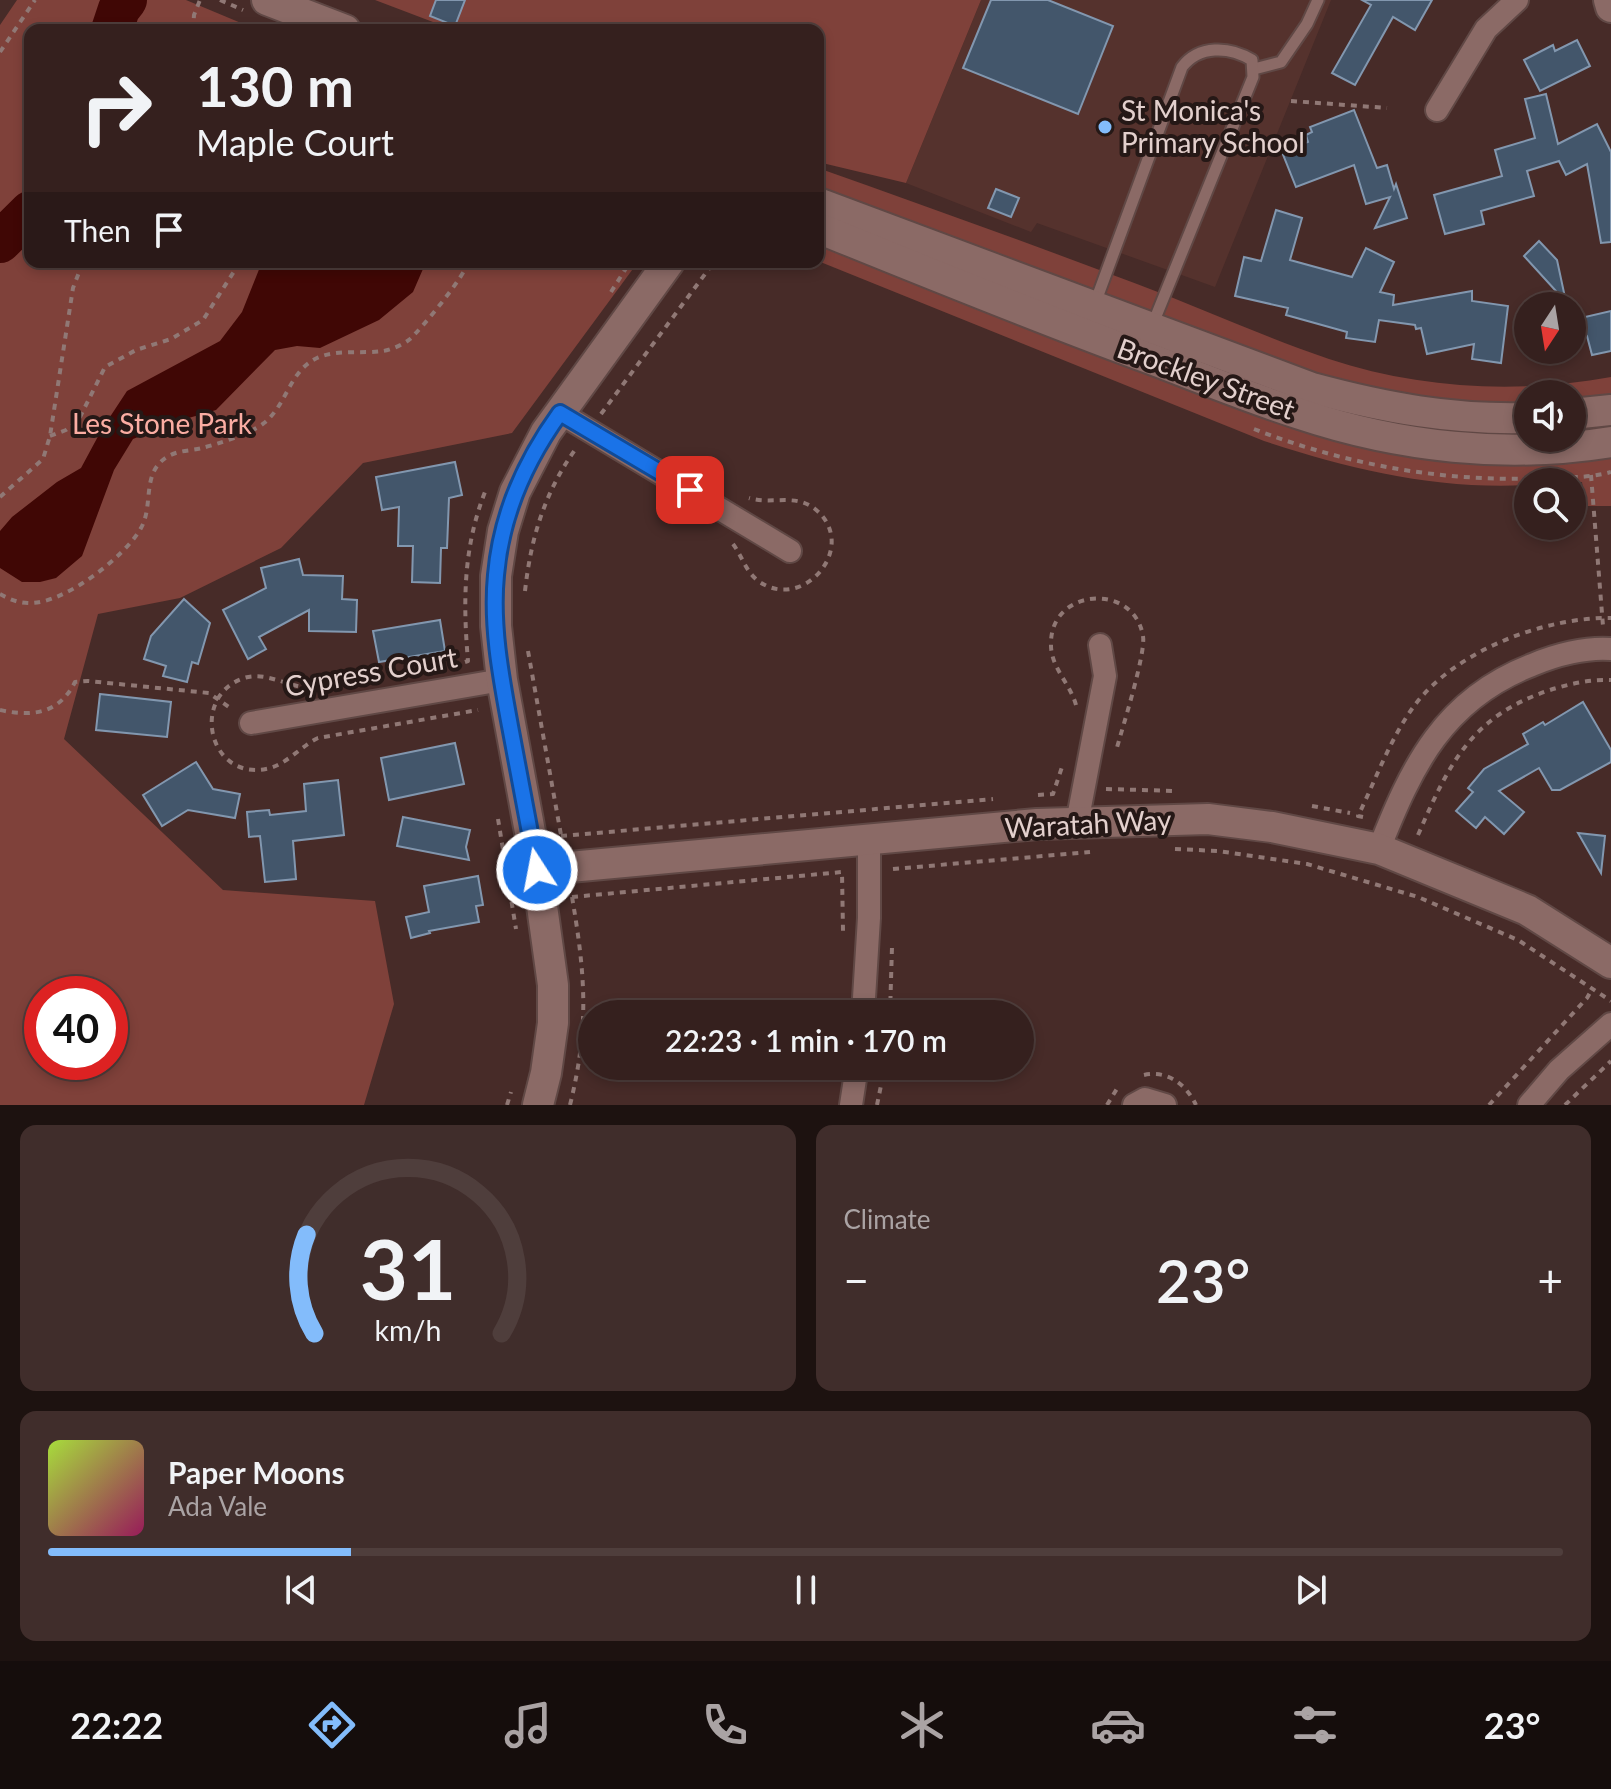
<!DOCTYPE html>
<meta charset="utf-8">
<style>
:root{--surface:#35201e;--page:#402d2b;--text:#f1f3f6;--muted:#aaa3a4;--line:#4f3e3c;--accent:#83bcfb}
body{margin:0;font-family:Lato,sans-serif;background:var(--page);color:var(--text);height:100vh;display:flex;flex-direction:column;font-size:30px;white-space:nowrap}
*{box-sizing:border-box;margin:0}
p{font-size:26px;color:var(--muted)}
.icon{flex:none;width:44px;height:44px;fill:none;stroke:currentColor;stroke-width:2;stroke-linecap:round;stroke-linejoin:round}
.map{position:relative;height:1105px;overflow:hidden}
.sheet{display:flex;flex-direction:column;gap:20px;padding:20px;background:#1d1210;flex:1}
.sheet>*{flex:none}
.banner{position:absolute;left:24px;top:24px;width:800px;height:244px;border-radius:16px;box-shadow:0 4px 12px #0003,0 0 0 2px var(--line);background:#35201e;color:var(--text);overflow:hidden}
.needle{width:52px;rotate:192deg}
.tools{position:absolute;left:1514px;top:292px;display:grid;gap:16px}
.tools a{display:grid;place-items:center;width:72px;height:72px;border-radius:50%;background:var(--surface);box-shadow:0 4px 12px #0003,0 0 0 2px var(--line);font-size:40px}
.speed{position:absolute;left:24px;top:976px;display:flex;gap:16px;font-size:40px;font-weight:700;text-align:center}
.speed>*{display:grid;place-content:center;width:104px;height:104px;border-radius:50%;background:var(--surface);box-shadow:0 4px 12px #0003,0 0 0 2px var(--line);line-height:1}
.speed .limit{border:12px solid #d22;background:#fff;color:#111}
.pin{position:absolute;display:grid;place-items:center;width:68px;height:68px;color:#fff;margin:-34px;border-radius:16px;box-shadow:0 4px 12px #0006}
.me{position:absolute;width:88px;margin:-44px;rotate:349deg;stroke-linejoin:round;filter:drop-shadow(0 0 6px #0008)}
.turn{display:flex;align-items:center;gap:28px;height:168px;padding:0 40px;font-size:36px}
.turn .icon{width:104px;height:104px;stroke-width:2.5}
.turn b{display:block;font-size:56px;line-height:68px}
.then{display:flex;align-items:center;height:76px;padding:0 40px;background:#0003;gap:16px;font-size:30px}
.big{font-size:60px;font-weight:600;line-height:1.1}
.sheet .tile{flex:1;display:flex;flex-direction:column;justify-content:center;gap:12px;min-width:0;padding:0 28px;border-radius:16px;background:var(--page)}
.sheet .dial{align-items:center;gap:0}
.dial svg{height:208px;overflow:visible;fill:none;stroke:var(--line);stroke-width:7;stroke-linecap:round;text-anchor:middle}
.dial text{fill:var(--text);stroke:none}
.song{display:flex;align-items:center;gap:24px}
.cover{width:96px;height:96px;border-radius:12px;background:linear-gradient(135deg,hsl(80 70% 55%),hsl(330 70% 35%))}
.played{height:8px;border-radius:4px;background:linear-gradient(90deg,var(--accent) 20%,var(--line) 20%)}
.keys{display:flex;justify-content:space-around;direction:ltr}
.heat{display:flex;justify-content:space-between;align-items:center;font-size:44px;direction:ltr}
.sheet .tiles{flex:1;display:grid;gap:20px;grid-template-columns:1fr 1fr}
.tile:last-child{grid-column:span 2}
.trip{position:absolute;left:578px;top:1000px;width:456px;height:80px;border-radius:40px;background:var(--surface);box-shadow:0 4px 12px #0003,0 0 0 2px var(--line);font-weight:600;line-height:80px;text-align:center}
.menu{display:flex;height:128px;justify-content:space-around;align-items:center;background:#150d0c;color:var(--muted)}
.menu .icon{width:56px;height:56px}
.menu .active{color:var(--accent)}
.menu b{font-size:36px;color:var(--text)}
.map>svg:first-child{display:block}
</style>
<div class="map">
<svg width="1611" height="1105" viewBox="0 0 1611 1105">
<rect width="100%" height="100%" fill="#472b28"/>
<path fill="#55322d" d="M 981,0 L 1331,0 L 1215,287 L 1037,223 L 1031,232 L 906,183 Z"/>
<g fill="#7f413a" fill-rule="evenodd">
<path d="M 17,0 L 186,0 L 258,30 L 30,30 L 30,262 L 638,262 L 512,433 L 363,463 L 281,548 L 180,598 L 98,614 L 64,739 L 223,890 L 375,901 L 394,1004 L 364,1105 L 0,1105 L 0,25 ZM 42,994 L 110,994 L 110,1062 L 42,1062 Z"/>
<path d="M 375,0 L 981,0 L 906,183 L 818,162 L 818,30 L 454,30 Z"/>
<path d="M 818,168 C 925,206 1031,244 1137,284 C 1201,308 1264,337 1329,359 C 1419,389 1519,394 1611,377 L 1611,506 L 1585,506 L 1582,482 L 1528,482 L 1528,485 C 1437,490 1349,469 1264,441 L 818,261 ZM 1528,394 L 1572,394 L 1572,438 L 1528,438 Z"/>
</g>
<path fill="#400705" d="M 262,262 L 426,262 L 413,292 L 379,320 L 320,348 L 297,346 L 275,350 L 216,410 L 175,422 L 133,439 L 114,470 L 82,556 L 56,578 L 40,582 L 22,582 L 0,568 L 0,531 L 12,517 L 57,482 L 81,468 L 102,429 L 127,391 L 220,341 L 242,312 Z"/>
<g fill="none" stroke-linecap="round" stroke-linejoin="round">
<g stroke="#400705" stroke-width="42">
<path d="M 112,30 L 119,9 L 126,0"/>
<path d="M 0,242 L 30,212"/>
</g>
</g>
<g fill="#43566b" stroke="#8297af" stroke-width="2">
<path d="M 436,0 L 465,0 L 455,26 L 430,16 Z"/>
<path d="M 991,0 L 1048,0 L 1113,26 L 1078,114 L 963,68 Z"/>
<path d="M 1362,0 L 1432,0 L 1415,30 L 1393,17 L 1355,85 L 1332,73 L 1371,5 Z"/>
<path d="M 1577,40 L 1590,66 L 1540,91 L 1524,60 L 1553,45 L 1555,51 Z"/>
<path d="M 1546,94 L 1558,144 L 1597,124 L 1611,152 L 1611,242 L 1601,243 L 1587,164 L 1566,175 L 1559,161 L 1527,171 L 1534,196 L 1481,211 L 1484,224 L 1445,234 L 1434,195 L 1502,176 L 1495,150 L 1535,138 L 1525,99 Z"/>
<path d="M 1354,110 L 1377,168 L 1387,165 L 1394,189 L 1396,184 L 1407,218 L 1375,228 L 1390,197 L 1366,204 L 1354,165 L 1296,187 L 1282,152 L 1308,142 L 1306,135 L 1312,132 L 1310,127 Z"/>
<path d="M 996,189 L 1019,198 L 1011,217 L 988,208 Z"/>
<path d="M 1276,210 L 1302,218 L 1290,260 L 1352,277 L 1366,248 L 1394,262 L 1380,292 L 1394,295 L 1393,305 L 1472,291 L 1472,301 L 1508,306 L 1501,363 L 1472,359 L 1474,344 L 1427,354 L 1421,328 L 1416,329 L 1415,325 L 1379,320 L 1375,342 L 1346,338 L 1347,332 L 1286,315 L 1288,308 L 1235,296 L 1244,257 L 1261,261 Z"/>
<path d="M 1539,241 L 1557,260 L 1566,302 L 1524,256 Z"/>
<path d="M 1611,311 L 1611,351 L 1592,355 L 1587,336 L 1572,339 L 1572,320 Z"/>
<path d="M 455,462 L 462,495 L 449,498 L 447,548 L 441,548 L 440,583 L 412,582 L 413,546 L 398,546 L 399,507 L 382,510 L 376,477 Z"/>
<path d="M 299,559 L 303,575 L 343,576 L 342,599 L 357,600 L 356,632 L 309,631 L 309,610 L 259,637 L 266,649 L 248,659 L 223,610 L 266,588 L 261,568 Z"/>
<path d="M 184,599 L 210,623 L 198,664 L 192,662 L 187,682 L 163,676 L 166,666 L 144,659 L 151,636 Z"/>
<path d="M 440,620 L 445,651 L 379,662 L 373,631 Z"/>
<path d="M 100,694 L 171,702 L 167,737 L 96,730 Z"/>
<path d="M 1583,702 L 1611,750 L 1611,762 L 1560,790 L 1552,790 L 1539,768 L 1499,791 L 1524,812 L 1504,834 L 1485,817 L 1476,828 L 1456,811 L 1473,792 L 1468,788 L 1484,769 L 1528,744 L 1523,734 L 1543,722 L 1545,725 Z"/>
<path d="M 455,743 L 464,784 L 389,800 L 381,758 Z"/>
<path d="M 196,762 L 213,789 L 240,794 L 235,818 L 188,810 L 162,826 L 143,795 Z"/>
<path d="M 338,780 L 344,835 L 293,841 L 296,879 L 265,882 L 260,836 L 249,837 L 247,812 L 269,810 L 270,815 L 306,811 L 304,784 Z"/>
<path d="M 403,817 L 470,830 L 466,847 L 469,860 L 397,846 Z"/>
<path d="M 1578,833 L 1605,836 L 1601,873 Z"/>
<path d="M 478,876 L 483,905 L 476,906 L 479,922 L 429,931 L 430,933 L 411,938 L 406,917 L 429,912 L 424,886 Z"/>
</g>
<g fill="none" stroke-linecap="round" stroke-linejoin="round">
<defs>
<g id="lane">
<path d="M 1254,69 L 1281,62 L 1307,24 L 1318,0"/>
<path d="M 1094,306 L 1182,67 C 1199,45 1229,46 1252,60 L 1253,77 L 1152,326"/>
</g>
<g id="street">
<path d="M 1437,110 L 1486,29 L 1517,0"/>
<path d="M 560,413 L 790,551"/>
<path d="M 251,723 L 502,680"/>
<path d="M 1077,823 L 1105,676 L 1100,645"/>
<path d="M 1379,849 C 1412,765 1444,699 1532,665 C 1555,655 1586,647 1611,649"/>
<path d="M 863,1014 L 869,918 L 869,841"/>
<path d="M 851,1105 L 857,1066"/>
<path d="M 1134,1105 L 1145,1099 L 1165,1105"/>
<path d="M 1529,1105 L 1559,1070 L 1611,1024"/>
</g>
<g id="secondary">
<path d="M 267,0 L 345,30"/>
<path d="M 1609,0 L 1611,7"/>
<path d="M 818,203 L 1312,388 C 1386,408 1452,420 1528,418"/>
<path d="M 818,228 C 929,273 1039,318 1151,359 C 1201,378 1250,398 1300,414 C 1399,447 1507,459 1611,442"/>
<path d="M 1572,414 L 1611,410"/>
<path d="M 537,870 L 1037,824 L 1208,819 L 1272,827 L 1379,849 L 1527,910 L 1611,963"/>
<path d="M 538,1105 L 546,1073 L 553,1023 L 553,985 L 537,870 L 502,680 L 496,626 L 496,576 L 503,531 L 515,492 L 546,432 L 669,262"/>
</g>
</defs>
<use href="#lane" stroke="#604845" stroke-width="15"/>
<use href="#street" stroke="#604845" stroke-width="26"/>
<use href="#secondary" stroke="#604845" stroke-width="34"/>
<g stroke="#907875" stroke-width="4" stroke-dasharray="6 6" stroke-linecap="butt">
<path d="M 220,0 L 243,10"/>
<path d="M 193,30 L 194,15 L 200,0"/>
<path d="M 0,52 L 35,0"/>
<path d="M 1291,101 L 1387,108"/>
<path d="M 469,268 L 478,262"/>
<path d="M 611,292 L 630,262"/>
<path d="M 601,414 L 714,262"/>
<path d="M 1254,429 C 1349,466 1449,483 1550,478 C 1571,477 1590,478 1611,472"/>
<path d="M 50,436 L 66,430 L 78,421 L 105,367 L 136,350 L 171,339 L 203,320 L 240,262"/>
<path d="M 1591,475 L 1603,626"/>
<path d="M 0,497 L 43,459 L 50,436 L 73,288 L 83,262"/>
<path d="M 733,544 C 742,556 745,570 757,580 C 802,615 861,546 815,509 C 795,493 771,505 749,498"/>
<path d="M 525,591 C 531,537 545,491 577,447"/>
<path d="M 0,594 C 9,599 18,603 28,603 C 63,605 125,557 141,528 C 154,505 141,473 167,457 C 178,450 191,451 202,448 C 218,444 252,433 264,423 C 287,405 289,371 317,358 C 337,349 362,354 383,351 C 391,350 404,344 410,339 C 423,327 465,276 468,262"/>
<path d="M 528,651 L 561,835"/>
<path d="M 465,662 L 468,661 C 463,603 463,548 485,492"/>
<path d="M 310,688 C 288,687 266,671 244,678 C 190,696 208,780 266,769 C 285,766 301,746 318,738 L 478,710"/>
<path d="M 1076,705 C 1070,683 1050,667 1051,643 C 1051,588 1134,582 1143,636 C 1146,654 1122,729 1116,751"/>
<path d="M 0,710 C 32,717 59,714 75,682 L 88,681 L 209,693 L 233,710"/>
<path d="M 1106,789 L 1176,791"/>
<path d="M 1038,795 L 1053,794 L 1063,764"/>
<path d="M 1312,806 L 1350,813"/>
<path d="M 1363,817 L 1358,816 C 1376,779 1390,739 1414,706 C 1455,651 1544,617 1611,618"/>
<path d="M 498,819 L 516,929"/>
<path d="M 1418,835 C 1449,764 1471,716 1550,690 C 1569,684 1591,679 1611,680"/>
<path d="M 561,836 L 993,799"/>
<path d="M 1175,849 L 1218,851 L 1307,864 L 1418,897 L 1518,940 L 1611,1001"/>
<path d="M 893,869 L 1090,852"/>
<path d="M 572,897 L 842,872 L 843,931"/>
<path d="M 890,1014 L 892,947"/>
<path d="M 1144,1075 C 1167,1070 1186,1084 1196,1105"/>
<path d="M 507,1105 L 511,1092"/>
<path d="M 570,1105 C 590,1024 585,972 571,891"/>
<path d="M 877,1105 L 885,1066"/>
<path d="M 1107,1105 L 1118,1087"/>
<path d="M 1489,1105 L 1587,998 L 1592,989"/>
<path d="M 1565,1105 L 1611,1061"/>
</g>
<use href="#lane" stroke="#8b6a66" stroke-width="11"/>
<use href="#street" stroke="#8b6a66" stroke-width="22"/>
<use href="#secondary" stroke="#8b6a66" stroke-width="30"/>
</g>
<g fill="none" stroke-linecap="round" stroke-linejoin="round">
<defs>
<path id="route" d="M 537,870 C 528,822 519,774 510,726 C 501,677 491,625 496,575 C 501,516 526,460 560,413 L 690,490"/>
</defs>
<use href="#route" stroke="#114b97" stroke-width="20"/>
<use href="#route" stroke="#1a73e8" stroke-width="14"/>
</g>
<circle fill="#83bcfb" stroke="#251816" stroke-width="3" cx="1105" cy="127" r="8"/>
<g text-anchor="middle" stroke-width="8" stroke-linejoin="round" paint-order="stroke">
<g font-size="28" fill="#e3d0cd" stroke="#251816" text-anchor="start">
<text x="1121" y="121">St Monica's<tspan x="1121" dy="32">Primary School</tspan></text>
</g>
<g font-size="28" fill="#e3d0cd" stroke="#251816">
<text transform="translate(1206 379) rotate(20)" y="10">Brockley Street</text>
<text transform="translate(371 672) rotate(-10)" y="10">Cypress Court</text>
<text transform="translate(1088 824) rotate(-3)" y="10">Waratah Way</text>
</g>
<g font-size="28" fill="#fbada3" stroke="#251816">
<text x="162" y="434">Les Stone Park</text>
</g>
</g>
</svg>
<div class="tools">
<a><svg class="needle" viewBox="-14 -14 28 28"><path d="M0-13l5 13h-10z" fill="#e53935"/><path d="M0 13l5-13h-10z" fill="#aaa3a4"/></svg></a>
<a><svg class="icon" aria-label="sound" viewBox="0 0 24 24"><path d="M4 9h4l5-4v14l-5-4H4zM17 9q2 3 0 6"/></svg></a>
<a><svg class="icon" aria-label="search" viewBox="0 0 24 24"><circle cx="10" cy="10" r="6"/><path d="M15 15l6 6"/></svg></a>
</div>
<div class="speed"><div class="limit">40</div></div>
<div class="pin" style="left:690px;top:490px;background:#d93025"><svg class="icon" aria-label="arrive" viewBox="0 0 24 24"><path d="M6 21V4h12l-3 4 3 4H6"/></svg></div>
<svg class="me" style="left:537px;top:870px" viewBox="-20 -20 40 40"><circle r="17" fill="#1a73e8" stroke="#fff" stroke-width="3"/><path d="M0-11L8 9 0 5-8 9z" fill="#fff"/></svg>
<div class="trip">22:23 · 1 min · 170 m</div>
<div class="banner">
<div class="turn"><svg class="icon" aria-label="right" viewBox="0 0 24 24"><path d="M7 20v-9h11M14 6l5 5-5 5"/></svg><div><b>130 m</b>Maple Court</div></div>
<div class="then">Then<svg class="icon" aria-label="arrive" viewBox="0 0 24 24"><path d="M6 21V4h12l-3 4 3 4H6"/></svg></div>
</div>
</div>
<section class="sheet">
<div class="tiles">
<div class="tile dial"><svg viewBox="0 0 100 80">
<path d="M14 69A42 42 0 1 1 86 69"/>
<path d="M14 69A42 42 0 0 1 11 31" stroke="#83bcfb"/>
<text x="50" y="56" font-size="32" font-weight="700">31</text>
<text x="50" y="72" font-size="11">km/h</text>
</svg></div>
<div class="tile"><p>Climate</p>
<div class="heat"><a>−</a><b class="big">23°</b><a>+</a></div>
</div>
<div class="tile">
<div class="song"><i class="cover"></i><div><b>Paper Moons</b><p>Ada Vale</p></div></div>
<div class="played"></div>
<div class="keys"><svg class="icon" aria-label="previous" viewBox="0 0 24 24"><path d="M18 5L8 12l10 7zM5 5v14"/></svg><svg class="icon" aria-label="pause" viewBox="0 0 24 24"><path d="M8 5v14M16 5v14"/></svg><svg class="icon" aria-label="next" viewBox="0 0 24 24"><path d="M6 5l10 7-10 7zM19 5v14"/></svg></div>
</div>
</div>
</section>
<nav class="menu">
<b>22:22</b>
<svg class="icon active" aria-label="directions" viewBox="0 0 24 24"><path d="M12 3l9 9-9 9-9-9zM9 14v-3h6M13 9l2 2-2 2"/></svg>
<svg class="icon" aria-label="music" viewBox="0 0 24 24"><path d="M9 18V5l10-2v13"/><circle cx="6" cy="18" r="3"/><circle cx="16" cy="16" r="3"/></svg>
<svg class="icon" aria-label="phone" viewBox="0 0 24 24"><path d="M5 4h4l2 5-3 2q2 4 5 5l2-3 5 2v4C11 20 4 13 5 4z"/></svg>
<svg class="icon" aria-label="climate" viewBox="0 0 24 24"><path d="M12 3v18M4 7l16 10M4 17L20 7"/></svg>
<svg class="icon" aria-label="car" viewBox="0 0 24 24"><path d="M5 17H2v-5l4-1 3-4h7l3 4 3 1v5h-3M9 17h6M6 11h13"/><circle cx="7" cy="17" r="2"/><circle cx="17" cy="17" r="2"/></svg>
<svg class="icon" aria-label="filters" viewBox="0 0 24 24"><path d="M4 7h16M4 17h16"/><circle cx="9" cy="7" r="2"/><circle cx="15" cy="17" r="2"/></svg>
<b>23°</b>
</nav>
